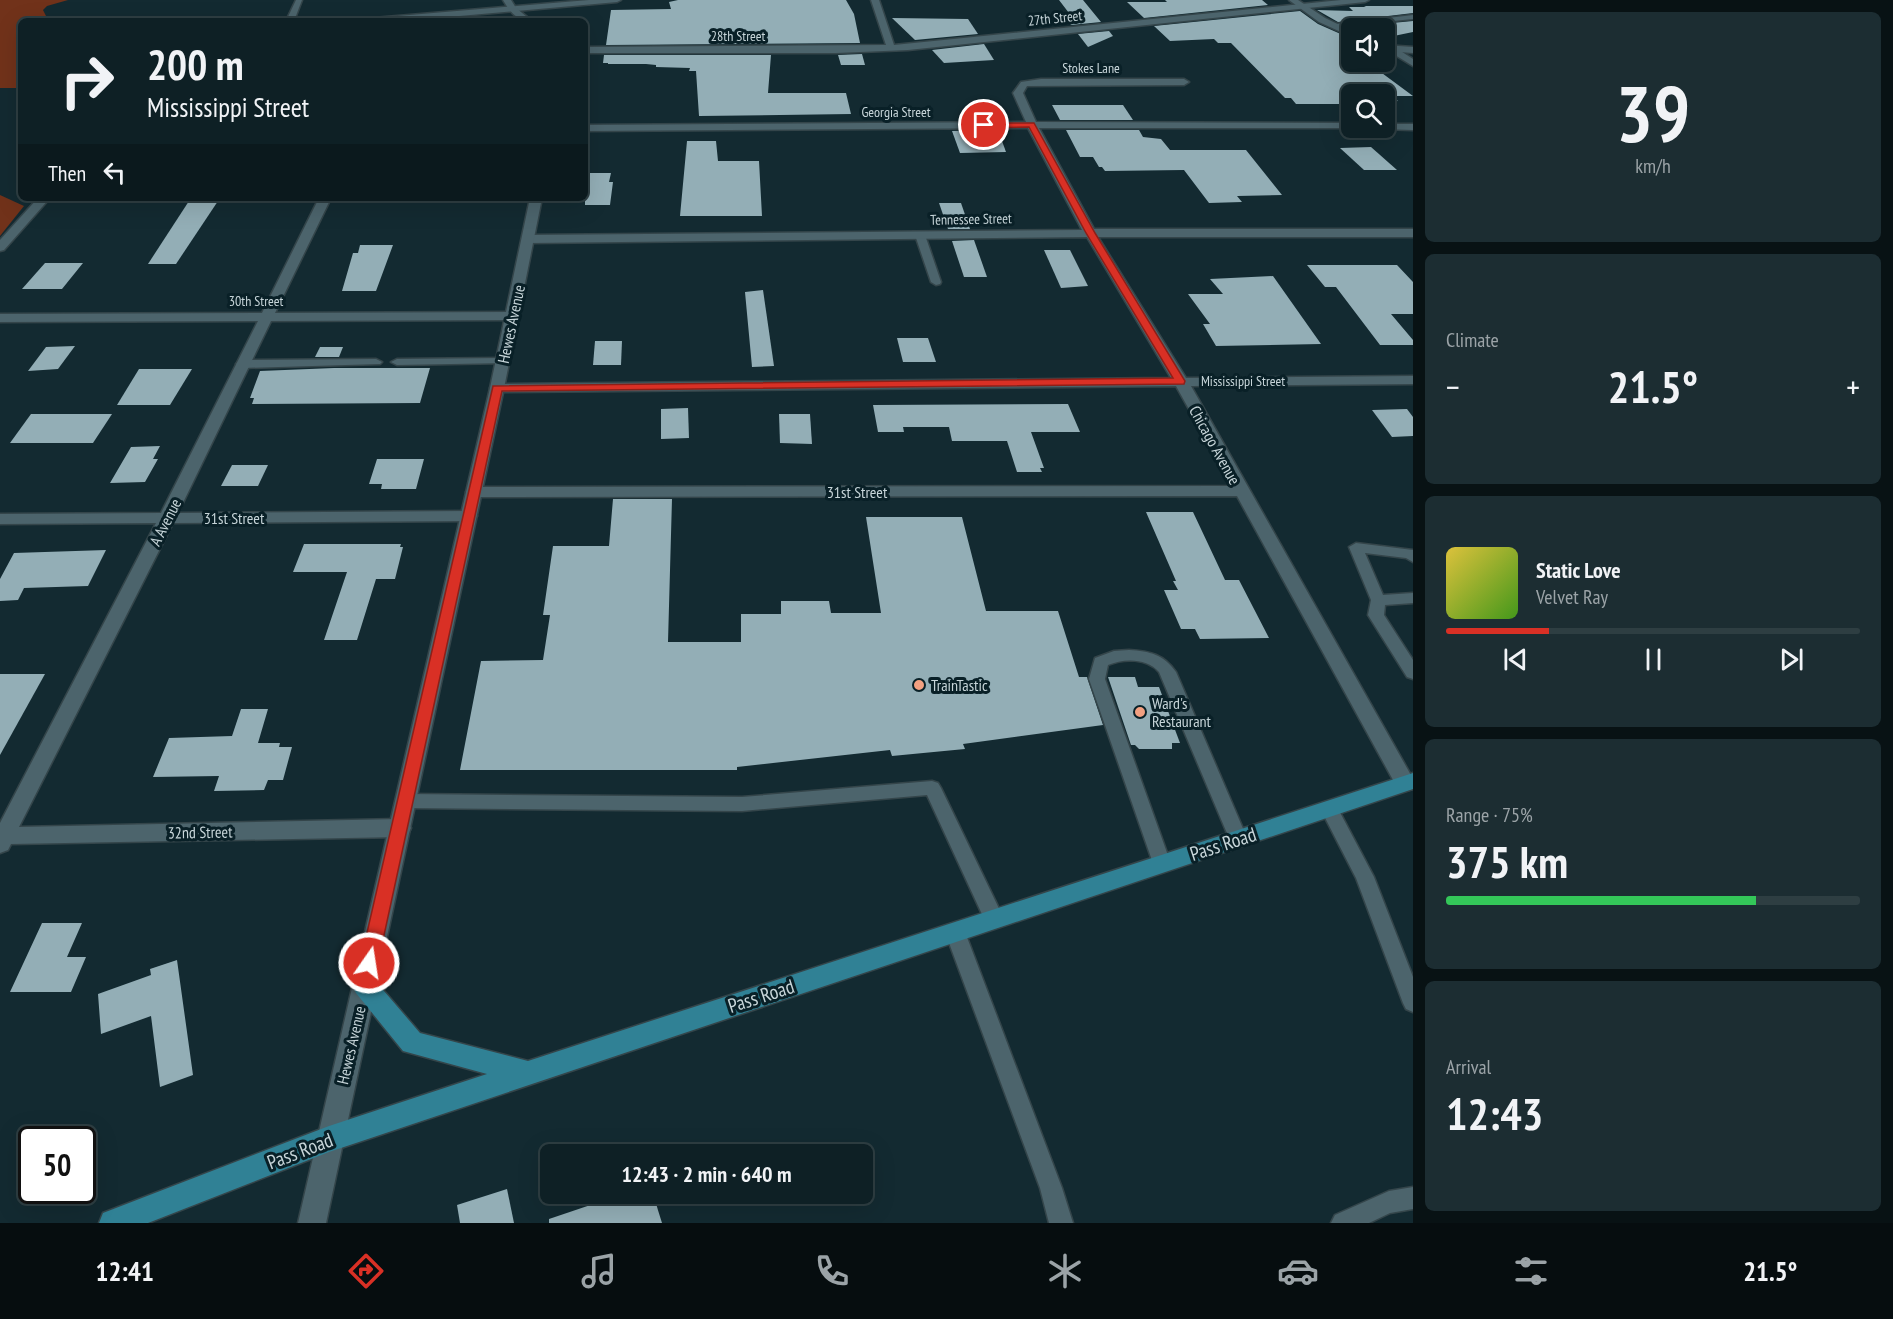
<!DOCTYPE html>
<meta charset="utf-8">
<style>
:root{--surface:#0e2025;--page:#1c2d32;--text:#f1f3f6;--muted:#9ba3a7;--line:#2e3e42;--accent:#d93025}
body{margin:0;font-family:"PT Sans Narrow",sans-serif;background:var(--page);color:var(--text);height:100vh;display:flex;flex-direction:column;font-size:22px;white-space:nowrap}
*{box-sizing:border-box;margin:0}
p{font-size:20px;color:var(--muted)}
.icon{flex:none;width:33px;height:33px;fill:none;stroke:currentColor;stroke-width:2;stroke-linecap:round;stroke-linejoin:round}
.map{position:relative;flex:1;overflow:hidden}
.sheet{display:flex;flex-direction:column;gap:12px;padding:12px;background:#081214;width:480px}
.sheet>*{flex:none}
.hud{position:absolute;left:18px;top:18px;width:570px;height:183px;border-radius:9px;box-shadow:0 6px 24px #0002,0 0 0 2px var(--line);background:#0e2025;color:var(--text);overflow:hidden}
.tools{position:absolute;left:1341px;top:18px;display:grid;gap:12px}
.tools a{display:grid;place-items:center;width:54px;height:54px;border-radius:9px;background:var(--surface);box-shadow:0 6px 24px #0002,0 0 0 2px var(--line);font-size:30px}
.speed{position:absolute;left:18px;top:1126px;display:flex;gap:12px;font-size:30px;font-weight:700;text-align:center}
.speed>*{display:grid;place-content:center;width:78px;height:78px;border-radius:50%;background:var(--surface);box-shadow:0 6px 24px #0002,0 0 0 2px var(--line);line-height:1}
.speed .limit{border:3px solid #111;border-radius:9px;background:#fff;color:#111}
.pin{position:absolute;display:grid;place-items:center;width:51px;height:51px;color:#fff;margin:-26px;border:3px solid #fff;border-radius:50%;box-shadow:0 2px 6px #0007}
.me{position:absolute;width:66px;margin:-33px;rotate:13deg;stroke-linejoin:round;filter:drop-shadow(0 0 4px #0008)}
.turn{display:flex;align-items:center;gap:21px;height:126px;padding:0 30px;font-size:27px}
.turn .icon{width:78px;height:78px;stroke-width:2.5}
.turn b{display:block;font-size:42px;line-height:51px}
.then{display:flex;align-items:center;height:57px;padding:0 30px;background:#0003;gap:12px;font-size:22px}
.big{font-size:45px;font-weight:700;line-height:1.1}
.sheet .widget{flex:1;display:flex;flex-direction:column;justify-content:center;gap:9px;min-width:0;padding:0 21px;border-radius:9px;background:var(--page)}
.sheet .dial{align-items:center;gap:0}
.dial b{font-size:78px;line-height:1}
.song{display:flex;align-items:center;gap:18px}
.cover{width:72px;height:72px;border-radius:9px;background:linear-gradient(135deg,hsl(50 70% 55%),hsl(100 70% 35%))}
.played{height:6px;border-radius:3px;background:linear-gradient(90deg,var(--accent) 25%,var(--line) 25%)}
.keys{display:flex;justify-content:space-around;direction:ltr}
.heat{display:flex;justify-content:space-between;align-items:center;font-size:33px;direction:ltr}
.charge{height:9px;border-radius:4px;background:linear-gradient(90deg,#34c759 75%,var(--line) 0)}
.trip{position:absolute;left:540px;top:1144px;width:333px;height:60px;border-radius:9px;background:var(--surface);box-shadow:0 6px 24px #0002,0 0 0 2px var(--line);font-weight:700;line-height:60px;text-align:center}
.tabs{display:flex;height:96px;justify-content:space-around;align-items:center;background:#060d0f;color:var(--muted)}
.tabs .icon{width:42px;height:42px}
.tabs .current{color:var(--accent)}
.tabs b{font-size:27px;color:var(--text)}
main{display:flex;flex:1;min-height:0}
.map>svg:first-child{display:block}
</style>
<main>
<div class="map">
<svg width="1413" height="1223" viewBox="0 0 1413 1223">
<rect width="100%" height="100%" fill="#132a31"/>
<g fill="#71321a">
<path d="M 0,0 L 68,0 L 47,6 L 43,10 L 47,18 L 54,21 L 21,21 L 21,88 L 0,88 Z"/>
<path d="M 0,195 L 24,206 L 0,236 Z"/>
</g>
<g fill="#93aeb6">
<path d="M 678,0 L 846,0 L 854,14 L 860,43 L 606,45 L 611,10 L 671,9 L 669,2 Z"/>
<path d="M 1059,0 L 1083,0 L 1101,22 L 1071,25 L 1065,17 L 1072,17 Z"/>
<path d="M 1165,0 L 1262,0 L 1268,5 L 1144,18 L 1127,2 L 1167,2 Z"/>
<path d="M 1364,6 L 1413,6 L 1413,13 L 1338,22 L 1317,10 L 1353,11 L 1349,7 L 1366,7 Z"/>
<path d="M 1300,11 L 1318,24 L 1352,39 L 1352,44 L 1344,45 L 1352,50 L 1352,62 L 1367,62 L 1413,96 L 1392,96 L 1398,101 L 1384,102 L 1384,94 L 1352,94 L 1352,104 L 1296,104 L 1291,98 L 1285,98 L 1231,43 L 1218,43 L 1214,39 L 1170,41 L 1154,26 Z"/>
<path d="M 892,18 L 968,19 L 978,34 L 915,40 Z"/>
<path d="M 1413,21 L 1413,32 L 1384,38 L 1384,28 L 1350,27 Z"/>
<path d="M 1109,31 L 1113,36 L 1088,47 L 1078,34 Z"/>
<path d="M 984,44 L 994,60 L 944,63 L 932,50 Z"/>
<path d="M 862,54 L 865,65 L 841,65 L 838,55 Z"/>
<path d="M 604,55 L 771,55 L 768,93 L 846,93 L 851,114 L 699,116 L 696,71 L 689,71 L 690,68 L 656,67 L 656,65 L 646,64 L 608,64 L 608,63 L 603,63 Z"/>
<path d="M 1052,105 L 1123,105 L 1133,120 L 1060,120 Z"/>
<path d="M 966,108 L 990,108 L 994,120 L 971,120 Z"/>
<path d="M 998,130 L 1006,152 L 960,153 L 952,131 Z"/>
<path d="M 1066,130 L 1139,130 L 1143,137 L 1161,139 L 1170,150 L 1246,150 L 1282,195 L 1237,196 L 1242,202 L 1209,203 L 1184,170 L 1105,171 L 1102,167 L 1099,167 L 1093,157 L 1080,157 Z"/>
<path d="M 687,141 L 716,141 L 718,161 L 759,161 L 762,216 L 680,216 Z"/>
<path d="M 1371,147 L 1397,170 L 1364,170 L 1340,148 Z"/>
<path d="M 589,173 L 611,173 L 609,182 L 613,182 L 610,205 L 585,205 L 585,182 L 587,182 Z"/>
<path d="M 189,201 L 218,201 L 176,264 L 148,264 Z"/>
<path d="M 939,203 L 961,203 L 970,229 L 948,229 Z"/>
<path d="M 974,240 L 987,277 L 964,277 L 952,241 Z"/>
<path d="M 360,245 L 393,245 L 376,291 L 342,291 L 353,253 L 358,253 Z"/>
<path d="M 1044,250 L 1070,250 L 1088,286 L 1061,288 Z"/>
<path d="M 45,263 L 83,263 L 62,289 L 22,289 Z"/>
<path d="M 1307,265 L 1397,265 L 1413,282 L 1413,314 L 1391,314 L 1413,340 L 1413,345 L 1380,345 L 1336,287 L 1325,287 Z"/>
<path d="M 1273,276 L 1321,344 L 1216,346 L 1203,324 L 1210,324 L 1188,294 L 1223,294 L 1210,279 Z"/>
<path d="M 763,290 L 774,366 L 752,367 L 745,292 Z"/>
<path d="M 897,338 L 928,338 L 936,362 L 903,362 Z"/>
<path d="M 595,341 L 622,341 L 621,365 L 593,365 Z"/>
<path d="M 75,346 L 58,369 L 28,371 L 46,347 Z"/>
<path d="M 320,347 L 343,347 L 339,357 L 315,357 Z"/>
<path d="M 334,368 L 430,368 L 420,403 L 252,404 L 254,398 L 250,398 L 260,371 Z"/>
<path d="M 139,369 L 192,369 L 170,405 L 117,405 Z"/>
<path d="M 1068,404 L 1080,432 L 1031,432 L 1044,468 L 1040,468 L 1042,472 L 1017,472 L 1007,441 L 952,441 L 949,427 L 903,427 L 904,432 L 878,432 L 873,405 Z"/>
<path d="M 688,408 L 689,438 L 661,439 L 661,409 Z"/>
<path d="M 1407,409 L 1413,417 L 1413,436 L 1392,437 L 1372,410 Z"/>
<path d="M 31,414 L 112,414 L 93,443 L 10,443 Z"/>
<path d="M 779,414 L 810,414 L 812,444 L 780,443 Z"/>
<path d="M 160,446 L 153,459 L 158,459 L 145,482 L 110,483 L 131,447 Z"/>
<path d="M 377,459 L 424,459 L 416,489 L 381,489 L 382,484 L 369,484 Z"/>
<path d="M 232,465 L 268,465 L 258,486 L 221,486 Z"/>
<path d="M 613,499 L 672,499 L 668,642 L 741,642 L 741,614 L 781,614 L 781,601 L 829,601 L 831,613 L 881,613 L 866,517 L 962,517 L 986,611 L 1058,611 L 1079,677 L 1087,677 L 1103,725 L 963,744 L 965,749 L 892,756 L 890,750 L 737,767 L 737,770 L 460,770 L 481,661 L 543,660 L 550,615 L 543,615 L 553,546 L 609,546 Z"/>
<path d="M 1146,512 L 1193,512 L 1225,580 L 1239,580 L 1269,638 L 1200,639 L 1195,629 L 1181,629 L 1164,590 L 1178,590 L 1173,581 L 1176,581 Z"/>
<path d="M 304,544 L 401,544 L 400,547 L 403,547 L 395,579 L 376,579 L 357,640 L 324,640 L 347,572 L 293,572 Z"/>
<path d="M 106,550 L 88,586 L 24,588 L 18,600 L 0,601 L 0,579 L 14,553 Z"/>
<path d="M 0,674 L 45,674 L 0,755 Z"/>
<path d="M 1108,677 L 1135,677 L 1138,687 L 1159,687 L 1180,743 L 1172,743 L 1172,749 L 1139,749 L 1135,745 L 1131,745 Z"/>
<path d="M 241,709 L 268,709 L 258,743 L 280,743 L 279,747 L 292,747 L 283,780 L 268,780 L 264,790 L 214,791 L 219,776 L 153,777 L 169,738 L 232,736 Z"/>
<path d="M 42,923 L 82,923 L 67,957 L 86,957 L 71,992 L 10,992 Z"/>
<path d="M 177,960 L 193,1075 L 160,1087 L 151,1016 L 101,1034 L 98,994 L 151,975 L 150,969 Z"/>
<path d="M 507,1189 L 514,1223 L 460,1223 L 457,1205 Z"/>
<path d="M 623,1194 L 653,1194 L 662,1223 L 549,1223 L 549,1219 Z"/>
</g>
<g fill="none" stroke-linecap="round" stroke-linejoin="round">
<defs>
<g id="lane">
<path d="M 296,0 L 302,0 L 294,21 L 286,21 Z"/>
<path d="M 1413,15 L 1413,19 L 1332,27 L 1328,25 Z"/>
<path d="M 916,233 L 925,235 L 941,282 L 940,284 L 936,285 L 931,282 L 915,235 Z"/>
<path d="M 503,358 L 509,361 L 507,363 L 397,365 L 391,362 L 397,359 Z"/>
<path d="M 376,359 L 382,362 L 380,364 L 242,368 L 236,364 L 242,360 Z"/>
<path d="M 1356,543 L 1413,550 L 1413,562 L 1406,558 L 1365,553 L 1383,595 L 1413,593 L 1413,603 L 1385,605 L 1384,615 L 1413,660 L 1413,679 L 1407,677 L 1368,615 L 1371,600 L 1349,547 Z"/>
<path d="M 1129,650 C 1150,651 1164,655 1176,672 L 1247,838 L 1244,843 L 1238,845 L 1232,843 L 1229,838 L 1159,672 C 1147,658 1124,658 1108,665 L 1105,679 L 1171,864 L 1169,869 L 1162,872 L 1155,869 L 1089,679 L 1095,658 L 1114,651 Z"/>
<path d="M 932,781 L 938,783 L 941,788 L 1004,919 L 1001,925 L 994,927 L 987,925 L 927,795 L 742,811 L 406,808 L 400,806 L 397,801 L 400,796 L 406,794 L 742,797 Z"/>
<path d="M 1329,801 L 1335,803 L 1374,877 L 1413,977 L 1413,1012 L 1406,1009 L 1403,1003 L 1356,878 L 1320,808 L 1323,803 Z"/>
<path d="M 955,924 L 962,926 L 965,932 L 1062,1188 L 1073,1223 L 1049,1223 L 1040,1188 L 945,932 L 948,926 Z"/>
<path d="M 1413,1187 L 1413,1209 L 1390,1213 L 1369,1223 L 1331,1223 L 1335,1215 L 1389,1191 Z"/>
</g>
<g id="street">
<path d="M 589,0 L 621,0 L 617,2 L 403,21 L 370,21 L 374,18 Z"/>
<path d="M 871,0 L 879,0 L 894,45 L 1341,0 L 1369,0 L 1365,2 L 908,50 L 836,53 L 585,53 L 585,47 L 886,45 Z"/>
<path d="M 1390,48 L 1396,48 L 1413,59 L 1413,66 L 1390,52 Z"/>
<path d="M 1041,79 L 1184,79 L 1189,82 L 1184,85 L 1027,86 L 1023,93 L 1036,122 L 1352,123 L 1352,128 L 1356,128 L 1039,128 L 1094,229 L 1413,229 L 1413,237 L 1098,237 L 1186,378 L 1413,376 L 1413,384 L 1191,386 L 1412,777 L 1412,789 L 1405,791 L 1398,789 L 1237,496 L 474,497 L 466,492 L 474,487 L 1232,486 L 1176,386 L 497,392 L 490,388 L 497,384 L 1171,378 L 1087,237 L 529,243 L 523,239 L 529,235 L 1082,230 L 1028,128 L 585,131 L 585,125 L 1026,122 L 1013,93 L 1021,82 Z"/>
<path d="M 1384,124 L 1413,124 L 1413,130 L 1380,129 L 1379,128 L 1384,128 Z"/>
<path d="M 38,198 L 50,198 L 4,250 L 0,251 L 0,240 Z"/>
<path d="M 319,198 L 331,198 L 275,313 L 513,312 L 520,316 L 513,320 L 271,321 L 178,513 L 469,511 L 477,516 L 469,521 L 173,523 L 19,827 L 400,819 L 408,822 L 411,828 L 408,834 L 400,837 L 11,844 L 8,850 L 0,853 L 0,823 L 156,523 L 0,524 L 0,514 L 161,513 L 258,321 L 0,322 L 0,314 L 262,313 Z"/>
</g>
<g id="secondary">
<path d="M 503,0 L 511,0 L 516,8 L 532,21 C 517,21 510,12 503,0 Z"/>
<path d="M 1289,0 L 1298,0 L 1325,18 L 1352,31 L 1352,37 L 1319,22 Z"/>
<path d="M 1384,45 L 1413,47 L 1413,53 L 1384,51 Z"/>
<path d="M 530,198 L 542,198 L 504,388 L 326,1223 L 298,1223 L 490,388 Z"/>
</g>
<path id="primary" d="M 1413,773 L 1413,789 L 329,1152 L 148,1223 L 99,1223 L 103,1213 L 329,1126 L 487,1074 L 403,1051 L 356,993 L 352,985 L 356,977 L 364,974 L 372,977 L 420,1033 L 528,1061 Z"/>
</defs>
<use href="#lane" stroke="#34454a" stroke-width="3"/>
<use href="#street" stroke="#34454a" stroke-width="3"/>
<use href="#secondary" stroke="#34454a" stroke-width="3"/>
<use href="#primary" stroke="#34454a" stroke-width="3"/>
<use href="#lane" fill="#4c646c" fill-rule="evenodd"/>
<use href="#street" fill="#4c646c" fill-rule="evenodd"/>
<use href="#secondary" fill="#4c646c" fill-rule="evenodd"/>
<use href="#primary" fill="#308195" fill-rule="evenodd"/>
</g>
<path fill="#d93025" stroke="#8d1f18" stroke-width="1.5" d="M 1034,123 L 1095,233 L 1185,381 L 1184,384 L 502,391 L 378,963 L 376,968 L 369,970 L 363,968 L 360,963 L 493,386 L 1173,378 L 1086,233 L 1029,127 L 984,128 L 981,125 L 984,123 Z"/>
<g fill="#f2a081" stroke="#092027" stroke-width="2">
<circle cx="919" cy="685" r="6"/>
<circle cx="1140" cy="712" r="6"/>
</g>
<g text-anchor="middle" stroke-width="6" stroke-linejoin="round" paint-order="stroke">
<g font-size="14" fill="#c7d5d9" stroke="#092027">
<text transform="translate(1055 18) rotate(-6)" y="5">27th Street</text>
<text x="738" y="41">28th Street</text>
<text x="1091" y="73">Stokes Lane</text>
<text x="896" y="117">Georgia Street</text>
<text transform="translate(971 219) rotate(-1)" y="5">Tennessee Street</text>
<text x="256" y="306">30th Street</text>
<text x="1243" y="386">Mississippi Street</text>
</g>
<g font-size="16" fill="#c7d5d9" stroke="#092027">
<text transform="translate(511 324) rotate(-78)" y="6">Hewes Avenue</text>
<text transform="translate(1215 445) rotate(61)" y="6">Chicago Avenue</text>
<text x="857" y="498">31st Street</text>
<text x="234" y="524">31st Street</text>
<text transform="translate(165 522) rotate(-63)" y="6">A Avenue</text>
<text transform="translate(200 832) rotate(-1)" y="6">32nd Street</text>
<text transform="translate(351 1045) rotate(-77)" y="6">Hewes Avenue</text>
</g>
<g font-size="16" fill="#c7d5d9" stroke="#092027" text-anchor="start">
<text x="931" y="691">TrainTastic</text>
<text x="1152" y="709">Ward's<tspan x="1152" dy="18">Restaurant</tspan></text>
</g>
<g font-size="20" fill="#c7d5d9" stroke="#092027">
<text transform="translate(1223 844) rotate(-18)" y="7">Pass Road</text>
<text transform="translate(761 996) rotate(-18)" y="7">Pass Road</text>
<text transform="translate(300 1151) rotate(-21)" y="7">Pass Road</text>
</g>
</g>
</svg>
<div class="tools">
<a><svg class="icon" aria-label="sound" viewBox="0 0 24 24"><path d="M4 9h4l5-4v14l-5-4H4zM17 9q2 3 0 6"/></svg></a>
<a><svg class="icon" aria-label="search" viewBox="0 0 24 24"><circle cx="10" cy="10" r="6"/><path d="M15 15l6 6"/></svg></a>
</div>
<div class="speed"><div class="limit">50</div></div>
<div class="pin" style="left:984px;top:125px;background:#d93025"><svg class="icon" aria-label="arrive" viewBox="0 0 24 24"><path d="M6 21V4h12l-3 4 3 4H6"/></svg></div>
<svg class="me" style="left:369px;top:963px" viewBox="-20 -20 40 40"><circle r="17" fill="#d93025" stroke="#fff" stroke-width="3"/><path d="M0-11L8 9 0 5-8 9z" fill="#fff"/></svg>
<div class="trip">12:43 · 2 min · 640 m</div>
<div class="hud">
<div class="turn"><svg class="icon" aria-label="right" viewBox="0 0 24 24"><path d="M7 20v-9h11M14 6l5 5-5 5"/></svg><div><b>200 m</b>Mississippi Street</div></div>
<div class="then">Then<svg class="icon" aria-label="left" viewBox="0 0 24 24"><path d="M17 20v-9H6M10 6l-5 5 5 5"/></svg></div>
</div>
</div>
<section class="sheet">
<div class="widget dial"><b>39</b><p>km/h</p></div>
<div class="widget"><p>Climate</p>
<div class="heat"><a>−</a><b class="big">21.5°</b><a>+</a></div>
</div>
<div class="widget">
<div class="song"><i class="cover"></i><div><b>Static Love</b><p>Velvet Ray</p></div></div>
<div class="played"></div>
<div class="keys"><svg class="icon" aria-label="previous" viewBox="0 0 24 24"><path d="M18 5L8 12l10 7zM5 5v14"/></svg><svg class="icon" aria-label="pause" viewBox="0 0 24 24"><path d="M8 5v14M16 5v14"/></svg><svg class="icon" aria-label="next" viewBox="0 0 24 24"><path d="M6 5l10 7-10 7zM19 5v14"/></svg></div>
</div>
<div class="widget"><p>Range · 75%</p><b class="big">375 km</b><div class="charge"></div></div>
<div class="widget"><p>Arrival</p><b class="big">12:43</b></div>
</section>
</main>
<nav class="tabs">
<b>12:41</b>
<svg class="icon current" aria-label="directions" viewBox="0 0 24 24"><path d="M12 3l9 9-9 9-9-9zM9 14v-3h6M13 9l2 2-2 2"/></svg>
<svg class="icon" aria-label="music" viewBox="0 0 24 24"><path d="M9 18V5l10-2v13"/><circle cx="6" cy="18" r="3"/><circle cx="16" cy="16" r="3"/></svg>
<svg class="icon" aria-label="phone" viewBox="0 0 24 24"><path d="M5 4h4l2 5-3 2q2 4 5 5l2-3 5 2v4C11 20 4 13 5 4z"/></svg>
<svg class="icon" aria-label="climate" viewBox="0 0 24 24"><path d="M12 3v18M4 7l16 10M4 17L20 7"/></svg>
<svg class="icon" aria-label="car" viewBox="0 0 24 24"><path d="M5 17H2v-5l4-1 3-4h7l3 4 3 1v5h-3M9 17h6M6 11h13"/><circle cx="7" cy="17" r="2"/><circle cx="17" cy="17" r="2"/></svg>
<svg class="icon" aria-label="filters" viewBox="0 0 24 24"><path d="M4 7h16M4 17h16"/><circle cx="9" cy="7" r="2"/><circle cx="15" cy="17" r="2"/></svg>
<b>21.5°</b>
</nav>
